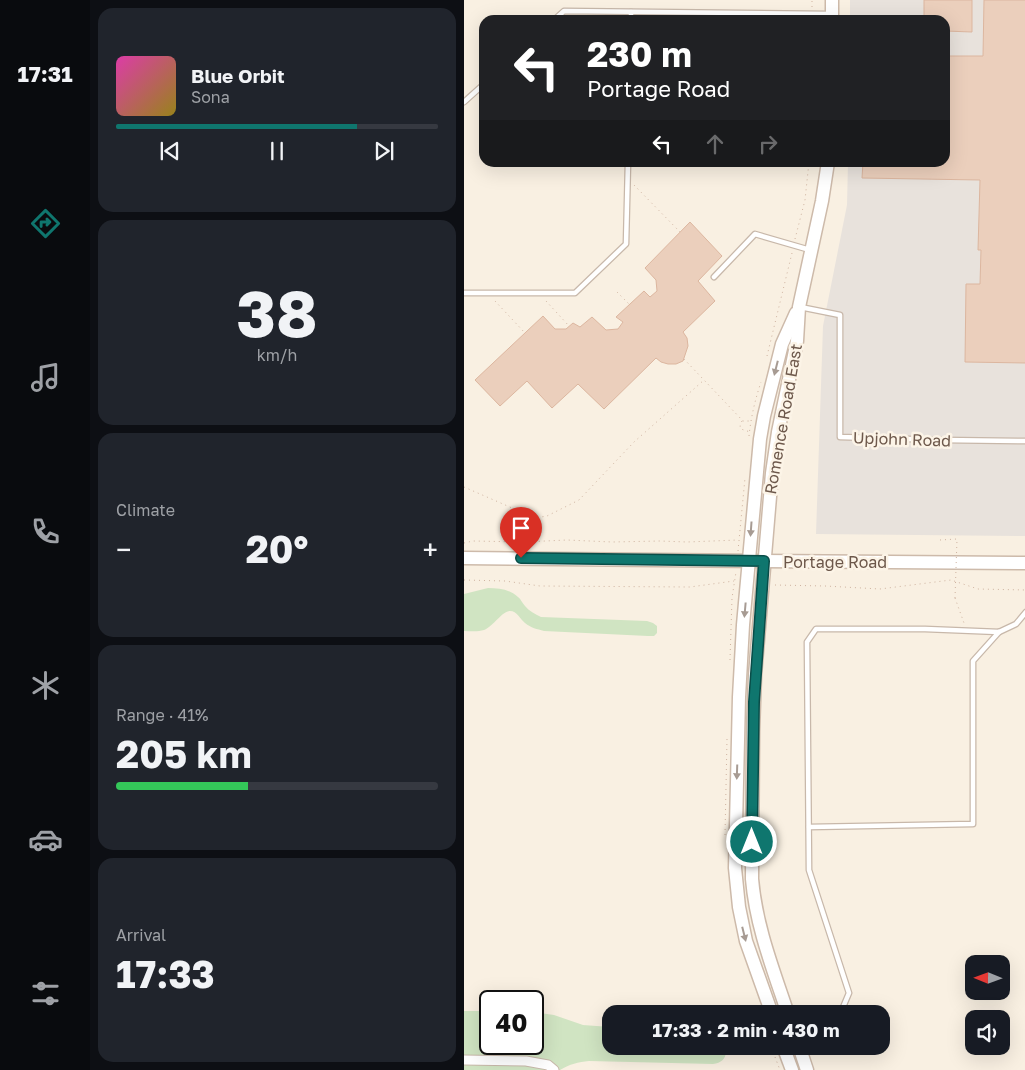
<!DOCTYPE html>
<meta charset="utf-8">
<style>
:root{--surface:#171b24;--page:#20242c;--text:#f1f3f6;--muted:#9ea1a6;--line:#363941;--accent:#0f766e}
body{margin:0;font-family:"Golos Text",sans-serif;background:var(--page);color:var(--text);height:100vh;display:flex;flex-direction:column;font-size:19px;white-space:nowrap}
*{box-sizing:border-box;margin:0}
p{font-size:16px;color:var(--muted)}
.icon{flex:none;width:28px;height:28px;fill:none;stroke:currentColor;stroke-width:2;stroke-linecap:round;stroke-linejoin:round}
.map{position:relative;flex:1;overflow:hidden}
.details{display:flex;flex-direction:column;gap:8px;padding:8px;background:#0d0f14;width:374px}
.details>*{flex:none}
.hud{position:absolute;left:15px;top:15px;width:471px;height:152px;border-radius:15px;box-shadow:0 5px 20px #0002;background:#202124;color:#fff;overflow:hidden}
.needle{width:32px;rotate:271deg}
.buttons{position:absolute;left:501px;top:955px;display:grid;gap:10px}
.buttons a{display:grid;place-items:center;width:45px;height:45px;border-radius:10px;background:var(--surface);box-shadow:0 5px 20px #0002;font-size:25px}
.speed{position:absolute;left:15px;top:990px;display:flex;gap:10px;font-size:25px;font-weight:700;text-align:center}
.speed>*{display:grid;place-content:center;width:65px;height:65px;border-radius:50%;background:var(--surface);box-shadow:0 5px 20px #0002;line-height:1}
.speed .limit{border:2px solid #111;border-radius:8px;background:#fff;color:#111}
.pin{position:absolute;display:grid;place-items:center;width:42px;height:42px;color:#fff;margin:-51px -21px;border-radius:50% 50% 50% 0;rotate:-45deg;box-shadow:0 0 5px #0007}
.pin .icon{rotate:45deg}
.me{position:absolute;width:55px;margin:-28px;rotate:0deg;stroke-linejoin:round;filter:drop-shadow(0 0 4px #0008)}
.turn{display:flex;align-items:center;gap:18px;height:105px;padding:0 25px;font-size:22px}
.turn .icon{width:65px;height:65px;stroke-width:2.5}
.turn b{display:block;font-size:35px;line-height:42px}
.lanes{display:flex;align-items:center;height:48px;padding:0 25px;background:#0003;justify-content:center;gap:25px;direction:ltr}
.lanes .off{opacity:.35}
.big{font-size:38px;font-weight:700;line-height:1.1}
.details .card{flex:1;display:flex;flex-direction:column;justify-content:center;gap:8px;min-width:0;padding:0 18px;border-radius:15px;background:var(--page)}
.details .dial{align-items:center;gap:0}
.dial b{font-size:65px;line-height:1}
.song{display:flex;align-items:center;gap:15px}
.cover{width:60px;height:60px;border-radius:8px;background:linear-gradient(135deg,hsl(320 70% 55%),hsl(50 70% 35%))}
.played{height:5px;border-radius:2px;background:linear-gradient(90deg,var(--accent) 75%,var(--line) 75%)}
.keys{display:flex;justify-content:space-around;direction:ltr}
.heat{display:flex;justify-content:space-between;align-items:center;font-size:28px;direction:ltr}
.charge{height:8px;border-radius:4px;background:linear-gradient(90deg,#34c759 41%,var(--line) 0)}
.trip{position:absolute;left:138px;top:1005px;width:288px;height:50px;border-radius:15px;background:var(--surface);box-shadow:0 5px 20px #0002;font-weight:700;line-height:50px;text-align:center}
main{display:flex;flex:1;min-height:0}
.dock{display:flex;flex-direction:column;width:90px;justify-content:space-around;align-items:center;background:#090b0e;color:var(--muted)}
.dock .icon{width:35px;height:35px}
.dock .on{color:var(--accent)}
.dock b{font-size:22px;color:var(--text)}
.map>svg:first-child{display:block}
</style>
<main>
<nav class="dock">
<b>17:31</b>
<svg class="icon on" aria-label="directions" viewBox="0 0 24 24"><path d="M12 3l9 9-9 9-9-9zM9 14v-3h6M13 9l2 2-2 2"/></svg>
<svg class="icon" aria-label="music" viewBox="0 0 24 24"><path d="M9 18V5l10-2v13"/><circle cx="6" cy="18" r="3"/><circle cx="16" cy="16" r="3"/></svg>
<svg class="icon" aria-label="phone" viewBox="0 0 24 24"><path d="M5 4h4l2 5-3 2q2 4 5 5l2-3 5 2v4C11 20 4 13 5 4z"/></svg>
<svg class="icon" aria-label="climate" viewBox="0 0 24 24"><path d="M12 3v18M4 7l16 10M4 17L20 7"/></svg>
<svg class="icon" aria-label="car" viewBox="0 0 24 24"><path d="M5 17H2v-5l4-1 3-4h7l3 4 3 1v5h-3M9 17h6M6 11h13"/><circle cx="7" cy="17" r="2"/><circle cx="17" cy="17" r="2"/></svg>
<svg class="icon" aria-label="filters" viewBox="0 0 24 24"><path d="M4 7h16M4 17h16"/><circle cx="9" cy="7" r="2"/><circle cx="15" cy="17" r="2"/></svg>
</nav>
<section class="details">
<div class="card">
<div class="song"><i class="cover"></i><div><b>Blue Orbit</b><p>Sona</p></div></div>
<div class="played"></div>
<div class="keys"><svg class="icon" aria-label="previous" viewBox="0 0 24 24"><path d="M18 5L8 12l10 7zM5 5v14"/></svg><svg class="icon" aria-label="pause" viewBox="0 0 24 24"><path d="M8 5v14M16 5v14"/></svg><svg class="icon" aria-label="next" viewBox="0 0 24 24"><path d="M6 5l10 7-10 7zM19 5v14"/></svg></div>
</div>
<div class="card dial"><b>38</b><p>km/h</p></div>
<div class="card"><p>Climate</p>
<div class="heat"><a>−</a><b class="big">20°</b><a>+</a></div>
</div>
<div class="card"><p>Range · 41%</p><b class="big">205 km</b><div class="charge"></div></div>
<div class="card"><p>Arrival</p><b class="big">17:33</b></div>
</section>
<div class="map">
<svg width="562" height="1070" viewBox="0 0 562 1070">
<rect width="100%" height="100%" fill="#f9f0e2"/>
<path fill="#e8e2dc" d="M 386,0 L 561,0 L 561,536 L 352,534 L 359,326 L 383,205 L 384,163 L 481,162 L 481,20 L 386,20 Z"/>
<g fill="#d0e4c2">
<path d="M 24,588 C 35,588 45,589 54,597 C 57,599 58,603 61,606 C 65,611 71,614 77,617 L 183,621 L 189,623 L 193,626 L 193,633 L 190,636 L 184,636 L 80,631 C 73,629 67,628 61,623 C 56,619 53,611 46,611 C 38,611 30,626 20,630 C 14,632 6,631 0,631 L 0,594 Z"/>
<path d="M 0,1011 L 26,1011 L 26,1044 L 69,1044 L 69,1012 L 90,1015 L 119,1025 L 146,1027 L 146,1046 L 261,1046 C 264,1057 259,1063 249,1064 L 125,1061 C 114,1062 106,1064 96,1070 L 0,1070 Z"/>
</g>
<g fill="#ebcfbc" stroke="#dcb69f">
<path d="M 460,0 L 508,0 L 508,32 L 481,31 L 481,20 L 460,20 Z"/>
<path d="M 520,0 L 562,0 L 562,363 L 501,362 L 502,284 L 516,284 L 517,250 L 514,250 L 516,180 L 398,178 L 399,162 L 481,162 L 481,56 L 519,56 Z"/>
<path d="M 226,222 L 258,256 L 234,281 L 251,301 L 219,332 L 223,338 L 224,346 L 219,361 L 212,364 L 204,364 L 197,362 L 192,358 L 140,409 L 114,384 L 88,408 L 63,381 L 36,406 L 11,380 L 79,316 L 91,329 L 102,329 L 109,323 L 116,327 L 128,317 L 142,330 L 154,329 L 159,322 L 152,317 L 180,291 L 186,297 L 193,291 L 192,280 L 181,268 Z"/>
</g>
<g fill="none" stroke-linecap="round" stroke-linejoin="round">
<defs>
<g id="lane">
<path d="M 90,20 L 100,11 L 366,14"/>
<path d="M 167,20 L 167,12"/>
<path d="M 0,102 L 20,84"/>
<path d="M 250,277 L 291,234 L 346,250"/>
<path d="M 0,293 L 111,293 L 162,244 L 164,162"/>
<path d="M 336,307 L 376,315 L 376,437 L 478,440 L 562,441"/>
<path d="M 345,827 L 509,824 L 509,661 L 535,632"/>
<path d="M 373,1014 L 377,1012 L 385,993 L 345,870 L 343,642 L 352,629 L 461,629 L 535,632 L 552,624 L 562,612"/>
</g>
<path id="street" d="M 0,1060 L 62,1061 L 84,1065 L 90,1070"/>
<g id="secondary">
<path d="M 368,20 L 368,0"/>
<path d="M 0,558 L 294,561 L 562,563"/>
<path d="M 308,1014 L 282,941 L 275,907 L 271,868 L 275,697 L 279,625 L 296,439 L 300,416 L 318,344 L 332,313"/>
<path d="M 324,1014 C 309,969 292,926 288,879 L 289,731 L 291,675 L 308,473 L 314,432 L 333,341 L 335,307 L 358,201 L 364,162"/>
<path d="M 319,1046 L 328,1070"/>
<path d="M 335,1046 L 343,1070"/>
</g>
</defs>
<use href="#lane" stroke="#c8b8aa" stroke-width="7"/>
<use href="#street" stroke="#c8b8aa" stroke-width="11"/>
<use href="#secondary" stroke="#cdbaaa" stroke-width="15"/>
<g stroke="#cfb3a0" stroke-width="1" stroke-dasharray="1 4" stroke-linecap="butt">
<path d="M 348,7 L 348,0"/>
<path d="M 170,185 L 216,232"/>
<path d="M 331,239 L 341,200 L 345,162"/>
<path d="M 153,292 L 166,305"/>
<path d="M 31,301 L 61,333"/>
<path d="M 82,301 L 105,326"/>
<path d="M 303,356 L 328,253"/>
<path d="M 220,359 L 239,379"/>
<path d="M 278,421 L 276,426 L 277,429 L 286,432"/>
<path d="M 285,436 C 287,417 291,400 297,382"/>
<path d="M 0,487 L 71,518 L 83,516 L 115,500 L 170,442 L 240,380 L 279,421 L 286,421"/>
<path d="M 476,540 L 493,539"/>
<path d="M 0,543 L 9,541 L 60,542 L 103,540 L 148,542 L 196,541 L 223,542 L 274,540"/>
<path d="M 274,551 L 281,478"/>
<path d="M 0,580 L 41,581 L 76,586 L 226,587 L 270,581"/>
<path d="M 311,585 L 361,586 L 416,589 L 487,580 L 514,589 L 562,590"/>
<path d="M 491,598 L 500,623"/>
<path d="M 266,660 L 268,598 L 272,572"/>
<path d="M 261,835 L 263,739"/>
<path d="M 294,1007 L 296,1014"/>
<path d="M 311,1057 L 316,1070"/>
</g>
<use href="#lane" stroke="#fff" stroke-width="4.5"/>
<use href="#street" stroke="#fff" stroke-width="9"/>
<use href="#secondary" stroke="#fff" stroke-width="12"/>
<path stroke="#cfb3a0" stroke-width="1" stroke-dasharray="1 4" stroke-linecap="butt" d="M 491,598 L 493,539"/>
</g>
<defs><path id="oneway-solid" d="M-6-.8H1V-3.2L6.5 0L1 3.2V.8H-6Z" transform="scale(1.25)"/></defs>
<g fill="#a79b93">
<use href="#oneway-solid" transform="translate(312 368) rotate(104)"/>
<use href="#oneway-solid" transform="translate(287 529) rotate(94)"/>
<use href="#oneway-solid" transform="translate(281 610) rotate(95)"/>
<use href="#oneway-solid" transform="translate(273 772) rotate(92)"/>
<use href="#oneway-solid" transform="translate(280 934) rotate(76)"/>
</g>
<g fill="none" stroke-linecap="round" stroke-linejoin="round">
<defs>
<path id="route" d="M 57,558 L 300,561 L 290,702 L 288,842"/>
</defs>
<use href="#route" stroke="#0a4d48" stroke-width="12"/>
<use href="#route" stroke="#0f766e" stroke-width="9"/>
</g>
<g text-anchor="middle" stroke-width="5" stroke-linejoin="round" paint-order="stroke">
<g font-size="16" fill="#6d584b" stroke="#fcf4e7">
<text transform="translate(319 419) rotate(-80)" y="6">Romence Road East</text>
<text transform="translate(438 439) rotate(2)" y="6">Upjohn Road</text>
<text x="371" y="568">Portage Road</text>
</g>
</g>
</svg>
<div class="buttons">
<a><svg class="needle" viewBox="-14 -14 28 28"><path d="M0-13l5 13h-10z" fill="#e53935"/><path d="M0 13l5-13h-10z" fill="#9ea1a6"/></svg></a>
<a><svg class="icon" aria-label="sound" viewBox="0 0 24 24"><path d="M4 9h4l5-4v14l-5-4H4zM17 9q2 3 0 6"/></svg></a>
</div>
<div class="speed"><div class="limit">40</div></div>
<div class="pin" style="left:57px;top:558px;background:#d93025"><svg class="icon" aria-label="arrive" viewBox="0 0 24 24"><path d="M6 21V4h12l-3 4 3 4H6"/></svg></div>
<svg class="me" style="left:288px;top:842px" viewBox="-20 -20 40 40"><circle r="17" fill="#0f766e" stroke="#fff" stroke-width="3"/><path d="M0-11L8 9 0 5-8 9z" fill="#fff"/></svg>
<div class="trip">17:33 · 2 min · 430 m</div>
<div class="hud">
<div class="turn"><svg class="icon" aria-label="left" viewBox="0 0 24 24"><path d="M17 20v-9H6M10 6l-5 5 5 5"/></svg><div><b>230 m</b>Portage Road</div></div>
<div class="lanes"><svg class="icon" aria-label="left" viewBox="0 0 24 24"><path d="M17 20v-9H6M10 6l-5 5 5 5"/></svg><svg class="icon off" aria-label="ahead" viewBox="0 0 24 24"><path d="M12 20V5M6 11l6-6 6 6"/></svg><svg class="icon off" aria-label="right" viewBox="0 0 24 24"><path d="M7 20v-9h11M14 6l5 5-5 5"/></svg></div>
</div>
</div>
</main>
